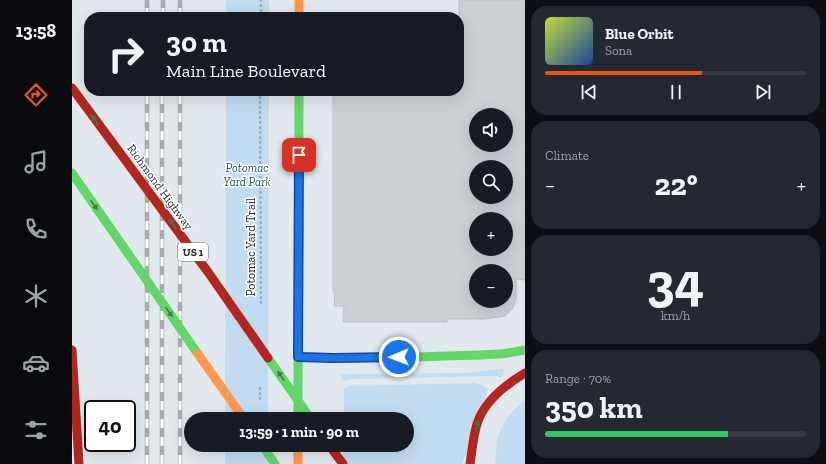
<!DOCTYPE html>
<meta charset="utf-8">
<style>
:root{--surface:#171b24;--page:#242831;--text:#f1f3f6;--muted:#9ea1a6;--line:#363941;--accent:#ea580c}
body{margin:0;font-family:"Zilla Slab",serif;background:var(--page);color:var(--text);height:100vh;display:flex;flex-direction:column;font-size:15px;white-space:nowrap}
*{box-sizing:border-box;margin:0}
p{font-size:13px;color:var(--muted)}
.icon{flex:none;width:22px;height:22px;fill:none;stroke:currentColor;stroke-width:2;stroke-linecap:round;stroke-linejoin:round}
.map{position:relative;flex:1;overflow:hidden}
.sheet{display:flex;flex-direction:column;gap:6px;padding:6px;background:#0d0f14;width:301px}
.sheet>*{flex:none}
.hud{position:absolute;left:12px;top:12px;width:380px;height:84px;border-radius:16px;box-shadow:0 4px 16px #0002;background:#171b24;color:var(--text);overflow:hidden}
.tools{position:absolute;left:397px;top:108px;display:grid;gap:8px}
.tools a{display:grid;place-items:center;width:44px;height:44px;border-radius:50%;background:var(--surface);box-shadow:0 4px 16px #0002;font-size:20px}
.speed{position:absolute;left:12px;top:400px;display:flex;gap:8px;font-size:20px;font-weight:700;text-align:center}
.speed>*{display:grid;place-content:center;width:52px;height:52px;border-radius:50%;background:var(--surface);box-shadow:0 4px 16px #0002;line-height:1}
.speed .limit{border:2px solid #111;border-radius:6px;background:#fff;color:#111}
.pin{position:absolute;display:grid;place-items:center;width:34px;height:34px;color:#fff;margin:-17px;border-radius:8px;box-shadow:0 2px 6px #0006}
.me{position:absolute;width:44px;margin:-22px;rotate:269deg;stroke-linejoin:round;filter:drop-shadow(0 0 3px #0008)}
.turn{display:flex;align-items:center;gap:14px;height:84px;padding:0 16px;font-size:18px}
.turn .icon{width:52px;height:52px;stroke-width:2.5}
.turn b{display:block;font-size:28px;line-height:34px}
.big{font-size:30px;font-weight:800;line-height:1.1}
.sheet .card{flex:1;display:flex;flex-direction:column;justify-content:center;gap:6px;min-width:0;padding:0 14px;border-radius:16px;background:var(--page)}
.sheet .dial{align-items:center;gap:0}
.dial b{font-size:52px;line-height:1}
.song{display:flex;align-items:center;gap:12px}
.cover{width:48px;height:48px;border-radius:6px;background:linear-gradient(135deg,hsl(70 70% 55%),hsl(220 70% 35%))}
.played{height:4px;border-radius:2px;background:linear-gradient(90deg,var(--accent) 60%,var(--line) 60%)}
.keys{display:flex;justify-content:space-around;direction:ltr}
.heat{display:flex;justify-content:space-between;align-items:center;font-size:22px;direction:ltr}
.charge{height:6px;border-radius:3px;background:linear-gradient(90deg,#34c759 70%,var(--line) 0)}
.trip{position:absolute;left:112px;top:412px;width:230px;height:40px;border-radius:20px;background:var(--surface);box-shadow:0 4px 16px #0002;font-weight:800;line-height:40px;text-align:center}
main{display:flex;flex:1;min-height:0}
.tab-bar{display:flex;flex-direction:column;width:72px;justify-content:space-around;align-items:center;background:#090b0e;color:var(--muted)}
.tab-bar .icon{width:28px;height:28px}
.tab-bar .active{color:var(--accent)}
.tab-bar b{font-size:18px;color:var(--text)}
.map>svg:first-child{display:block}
</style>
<main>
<nav class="tab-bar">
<b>13:58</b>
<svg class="icon active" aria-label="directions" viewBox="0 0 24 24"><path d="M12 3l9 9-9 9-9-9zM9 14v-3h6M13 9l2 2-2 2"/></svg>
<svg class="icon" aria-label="music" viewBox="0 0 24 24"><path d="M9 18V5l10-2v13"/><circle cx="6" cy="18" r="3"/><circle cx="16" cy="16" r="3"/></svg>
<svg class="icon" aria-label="phone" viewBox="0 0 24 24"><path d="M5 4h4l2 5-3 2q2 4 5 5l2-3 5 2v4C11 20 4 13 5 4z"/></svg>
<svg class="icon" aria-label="climate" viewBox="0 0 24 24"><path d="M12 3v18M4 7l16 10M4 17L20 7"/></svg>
<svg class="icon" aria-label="car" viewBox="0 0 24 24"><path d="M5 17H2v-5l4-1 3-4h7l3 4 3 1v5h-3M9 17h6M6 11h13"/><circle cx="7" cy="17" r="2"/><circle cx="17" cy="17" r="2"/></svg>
<svg class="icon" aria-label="filters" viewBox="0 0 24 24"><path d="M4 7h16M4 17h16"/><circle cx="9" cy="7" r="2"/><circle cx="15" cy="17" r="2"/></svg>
</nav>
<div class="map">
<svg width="453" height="464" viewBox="0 0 453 464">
<rect width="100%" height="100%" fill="#e1e8ee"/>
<g fill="#c1dcf0">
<rect x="154" y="0" width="43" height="17"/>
<path d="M 154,91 L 197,91 L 196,419 L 153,419 Z"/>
<path d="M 428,369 L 431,369 L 432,373 L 429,377 L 423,376 L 279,379 L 272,381 L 269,375 L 279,374 L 396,373 Z"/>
<path d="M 404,383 L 410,385 L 416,389 L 390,464 L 271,464 L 271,445 L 335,445 L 335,419 L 272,419 L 272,389 L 277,386 Z"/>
<path d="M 453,400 L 453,464 L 423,464 L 425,438 L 434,419 L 444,408 Z"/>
<rect x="153" y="445" width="43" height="19"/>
</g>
<path fill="#cad0d4" stroke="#bbc1c5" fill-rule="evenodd" d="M 387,0 L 453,0 L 453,280 L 444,279 L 444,299 L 441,308 L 433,316 L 412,319 L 375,319 L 375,322 L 271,322 L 272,306 L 262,306 L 263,292 L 261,292 L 261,91 L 387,91 ZM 404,115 L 434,115 L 434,145 L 404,145 ZM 404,167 L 434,167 L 434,197 L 404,197 ZM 404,219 L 434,219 L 434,249 L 404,249 ZM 404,271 L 434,271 L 434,301 L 404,301 Z"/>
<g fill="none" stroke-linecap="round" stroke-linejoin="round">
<g stroke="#a7acae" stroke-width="2.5" stroke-dasharray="3 2" stroke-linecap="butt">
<path d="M 189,17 L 189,0"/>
<path d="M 188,91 L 189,306"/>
<path d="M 188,400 L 188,387"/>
</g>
<g stroke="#63d668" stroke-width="9">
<path d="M 226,357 C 275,358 324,358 373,356 C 400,355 427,356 453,350"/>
<path d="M 226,412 L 227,91"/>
<path d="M 190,445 L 203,464"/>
</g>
<g stroke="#ff974d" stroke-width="9">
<path d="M 227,0 L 227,17"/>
<path d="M 226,445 L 226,464"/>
</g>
<g stroke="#b3261e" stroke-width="9">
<path d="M 0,350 L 7,464"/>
<path d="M 257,445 L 271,464"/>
<path d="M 398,464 C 400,451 401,437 405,424 C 412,401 433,385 453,373"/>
</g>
<defs>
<g id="rail">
<path d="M 75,17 L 75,0"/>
<path d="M 91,17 L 91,0"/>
<path d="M 108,17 L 108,0"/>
<path d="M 75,464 L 75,91"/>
<path d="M 90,464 L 90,91"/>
<path d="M 108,464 L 108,91"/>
</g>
</defs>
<use href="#rail" stroke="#a8acaf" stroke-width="4.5"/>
<use href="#rail" stroke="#fff" stroke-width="3" stroke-dasharray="9" stroke-linecap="butt"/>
<g stroke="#63d668" stroke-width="9">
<path d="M 0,173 L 126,354"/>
<path d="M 196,358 L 239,419"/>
</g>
<path stroke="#ff974d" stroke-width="9" d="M 126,354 L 172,419"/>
<path stroke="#b3261e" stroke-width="9" d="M 0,88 L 136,272 L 196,358"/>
</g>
<defs><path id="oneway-solid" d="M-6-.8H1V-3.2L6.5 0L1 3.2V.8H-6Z"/></defs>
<g fill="#43794a">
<use href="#oneway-solid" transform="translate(23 120) rotate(-127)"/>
<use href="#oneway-solid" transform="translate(22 205) rotate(55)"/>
<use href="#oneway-solid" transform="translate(101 224) rotate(-126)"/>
<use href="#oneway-solid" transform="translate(97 312) rotate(55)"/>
<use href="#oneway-solid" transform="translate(209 376) rotate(-125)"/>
<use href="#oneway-solid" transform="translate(405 426) rotate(-75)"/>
</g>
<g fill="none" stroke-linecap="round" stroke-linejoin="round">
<defs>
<path id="route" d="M 227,155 L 226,357 L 261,358 L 327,357"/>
</defs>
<use href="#route" stroke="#114b97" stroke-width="10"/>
<use href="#route" stroke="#1a73e8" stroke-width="7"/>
</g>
<g text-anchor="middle" stroke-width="3" stroke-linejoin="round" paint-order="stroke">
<rect fill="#fff" stroke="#686c6f" stroke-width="1" x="106" y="243" width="30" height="18" rx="3"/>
<g font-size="11" font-weight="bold" fill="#282d31">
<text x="121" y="256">US 1</text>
</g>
<g font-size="12" font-style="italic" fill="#215679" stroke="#fff">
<text x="175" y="172">Potomac<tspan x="175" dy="14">Yard Park</tspan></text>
</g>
<g font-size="12" fill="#282d31" stroke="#fff">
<text transform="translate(88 187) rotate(54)" y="4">Richmond Highway</text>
<text transform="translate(179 247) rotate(-90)" y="4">Potomac Yard Trail</text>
</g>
</g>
</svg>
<div class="tools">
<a><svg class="icon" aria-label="sound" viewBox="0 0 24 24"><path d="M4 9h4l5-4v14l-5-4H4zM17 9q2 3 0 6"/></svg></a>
<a><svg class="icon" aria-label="search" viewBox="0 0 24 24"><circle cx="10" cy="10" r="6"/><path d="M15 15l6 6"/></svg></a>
<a>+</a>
<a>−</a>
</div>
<div class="speed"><div class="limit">40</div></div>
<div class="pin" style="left:227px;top:155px;background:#d93025"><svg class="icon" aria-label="arrive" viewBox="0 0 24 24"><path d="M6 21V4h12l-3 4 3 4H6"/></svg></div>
<svg class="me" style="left:327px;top:357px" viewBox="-20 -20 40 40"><circle r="17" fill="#1a73e8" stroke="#fff" stroke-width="3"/><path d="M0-11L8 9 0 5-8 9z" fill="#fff"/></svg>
<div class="trip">13:59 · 1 min · 90 m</div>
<div class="hud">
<div class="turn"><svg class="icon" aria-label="right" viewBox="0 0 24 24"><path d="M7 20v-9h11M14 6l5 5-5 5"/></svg><div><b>30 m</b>Main Line Boulevard</div></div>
</div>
</div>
<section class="sheet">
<div class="card">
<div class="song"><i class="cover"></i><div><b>Blue Orbit</b><p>Sona</p></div></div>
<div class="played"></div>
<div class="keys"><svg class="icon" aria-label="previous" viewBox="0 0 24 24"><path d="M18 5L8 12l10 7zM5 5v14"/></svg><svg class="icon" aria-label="pause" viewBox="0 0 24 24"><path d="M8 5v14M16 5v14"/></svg><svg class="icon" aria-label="next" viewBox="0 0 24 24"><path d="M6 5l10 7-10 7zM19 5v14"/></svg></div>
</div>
<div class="card"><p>Climate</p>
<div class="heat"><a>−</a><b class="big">22°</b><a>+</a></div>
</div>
<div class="card dial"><b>34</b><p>km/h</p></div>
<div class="card"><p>Range · 70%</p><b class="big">350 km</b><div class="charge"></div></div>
</section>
</main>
